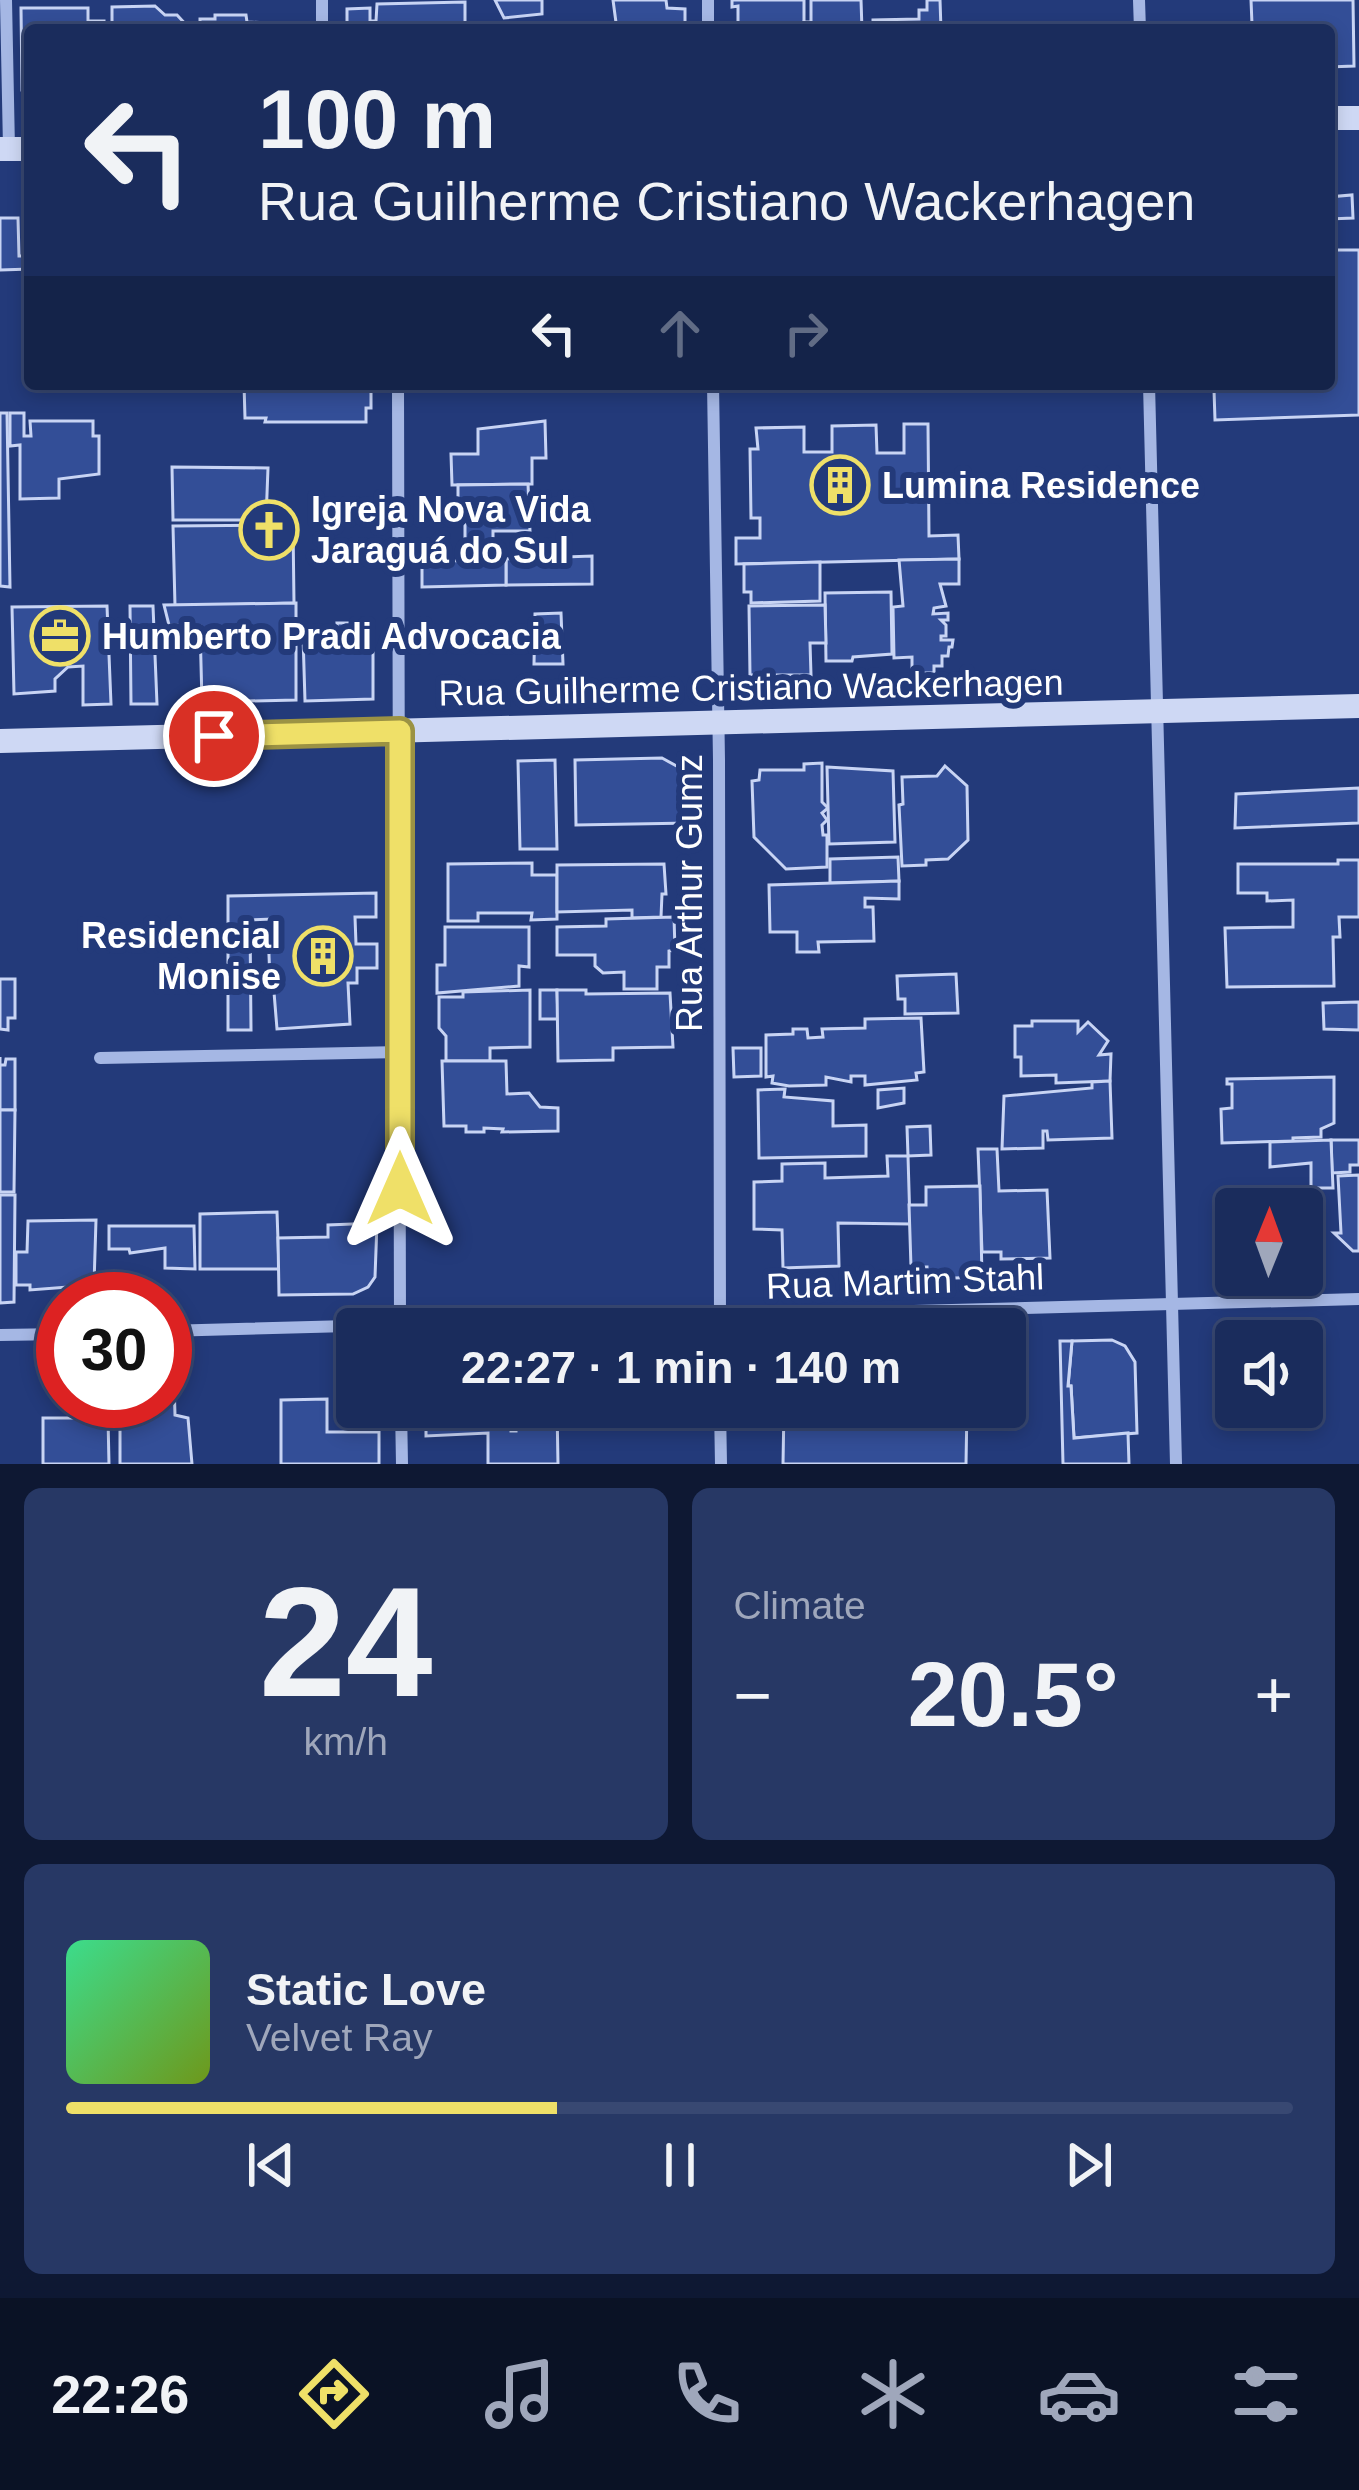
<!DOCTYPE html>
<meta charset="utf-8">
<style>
:root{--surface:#1a2c5c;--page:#273865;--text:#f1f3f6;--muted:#9fa7bb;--line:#384872;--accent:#efe068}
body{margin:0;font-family:Arial,sans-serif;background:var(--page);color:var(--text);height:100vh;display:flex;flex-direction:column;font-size:45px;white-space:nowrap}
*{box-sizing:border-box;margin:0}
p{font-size:39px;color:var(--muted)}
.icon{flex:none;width:66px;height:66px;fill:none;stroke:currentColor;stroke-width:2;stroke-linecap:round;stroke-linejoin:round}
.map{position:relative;height:1464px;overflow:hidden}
.details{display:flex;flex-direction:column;gap:24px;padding:24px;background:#0e1833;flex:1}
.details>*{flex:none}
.guide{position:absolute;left:24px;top:24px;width:1311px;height:366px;border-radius:12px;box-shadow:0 6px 18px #0003,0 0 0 3px var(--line);background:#1a2c5c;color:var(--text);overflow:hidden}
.needle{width:78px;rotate:1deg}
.fabs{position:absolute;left:1215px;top:1188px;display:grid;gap:24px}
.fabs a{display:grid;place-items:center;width:108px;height:108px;border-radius:12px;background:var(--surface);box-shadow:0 6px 18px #0003,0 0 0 3px var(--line);font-size:60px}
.speed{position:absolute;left:36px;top:1272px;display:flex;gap:24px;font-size:60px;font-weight:700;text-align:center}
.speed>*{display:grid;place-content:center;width:156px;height:156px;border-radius:50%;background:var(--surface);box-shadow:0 6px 18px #0003,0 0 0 3px var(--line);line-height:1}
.speed .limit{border:18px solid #d22;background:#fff;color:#111}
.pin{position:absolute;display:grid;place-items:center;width:102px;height:102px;color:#fff;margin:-51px;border:6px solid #fff;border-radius:50%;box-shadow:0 3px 12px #0007}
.me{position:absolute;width:132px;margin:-66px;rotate:0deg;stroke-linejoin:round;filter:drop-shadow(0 0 9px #0008)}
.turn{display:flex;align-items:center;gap:42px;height:252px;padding:0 36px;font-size:54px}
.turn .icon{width:156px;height:156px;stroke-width:2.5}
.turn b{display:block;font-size:84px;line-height:102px}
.lanes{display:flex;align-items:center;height:114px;padding:0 36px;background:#0003;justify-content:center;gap:60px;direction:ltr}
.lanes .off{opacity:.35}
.big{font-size:90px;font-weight:600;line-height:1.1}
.details .card{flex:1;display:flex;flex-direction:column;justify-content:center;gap:18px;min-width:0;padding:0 42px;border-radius:18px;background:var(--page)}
.details .dial{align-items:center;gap:0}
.dial b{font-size:156px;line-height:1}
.song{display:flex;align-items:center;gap:36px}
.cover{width:144px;height:144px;border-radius:18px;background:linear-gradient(135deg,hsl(150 70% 55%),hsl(80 70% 35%))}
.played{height:12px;border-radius:6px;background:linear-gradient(90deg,var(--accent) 40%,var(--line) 40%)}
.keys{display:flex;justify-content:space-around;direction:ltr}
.heat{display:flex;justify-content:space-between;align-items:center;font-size:66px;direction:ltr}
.details .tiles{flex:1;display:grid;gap:24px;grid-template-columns:1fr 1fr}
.card:last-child{grid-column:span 2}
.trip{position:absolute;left:336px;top:1308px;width:690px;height:120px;border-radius:12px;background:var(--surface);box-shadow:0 6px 18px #0003,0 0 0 3px var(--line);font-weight:600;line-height:120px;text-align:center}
.menu{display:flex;height:192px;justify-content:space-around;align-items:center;background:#0a1225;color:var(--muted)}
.menu .icon{width:84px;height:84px}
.menu .on{color:var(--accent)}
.menu b{font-size:54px;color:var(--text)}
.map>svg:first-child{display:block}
</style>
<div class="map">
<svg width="1359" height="1464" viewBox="0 0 1359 1464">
<rect width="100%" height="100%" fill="#233a7a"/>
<g fill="#334e97" stroke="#c8d4f4" stroke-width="3">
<path d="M 495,0 L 542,0 L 542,14 L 504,18 Z"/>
<path d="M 613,0 L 666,0 L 667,8 L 685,9 L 685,30 L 617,30 Z"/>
<path d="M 732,0 L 804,0 L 804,30 L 738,30 L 738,6 L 732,7 Z"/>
<path d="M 811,0 L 861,0 L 862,30 L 804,30 L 804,22 L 811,22 Z"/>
<path d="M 927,0 L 940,0 L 941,30 L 873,30 L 873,20 L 919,19 L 919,10 L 927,10 Z"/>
<path d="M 1251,0 L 1353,0 L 1354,66 L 1329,67 L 1329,30 L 1268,30 L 1268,23 L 1252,24 Z"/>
<path d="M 465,2 L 465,30 L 347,30 L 347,9 L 370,8 L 370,21 L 376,21 L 377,4 Z"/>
<path d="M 155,6 L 165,15 L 177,15 L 191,30 L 112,30 L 112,7 Z"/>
<path d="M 21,8 L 88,8 L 88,21 L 104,21 L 104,30 L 30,30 L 30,90 L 22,90 Z"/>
<path d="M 215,15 L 246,15 L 247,22 L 269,23 L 270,30 L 200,30 L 200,19 L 215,19 Z"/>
<path d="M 1352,195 L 1353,218 L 1329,219 L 1329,197 Z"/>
<path d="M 0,218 L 18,218 L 19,256 L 30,256 L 30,269 L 0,270 Z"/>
<path d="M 1329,250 L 1359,250 L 1359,415 L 1215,420 L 1214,390 L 1234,390 L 1234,384 L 1329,384 Z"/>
<path d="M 244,384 L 371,384 L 371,408 L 366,408 L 366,422 L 265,422 L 266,418 L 245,418 Z"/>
<path d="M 0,413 L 7,413 L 10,587 L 0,586 Z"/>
<path d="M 10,413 L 24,413 L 24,436 L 31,436 L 30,421 L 93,421 L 93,436 L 99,436 L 99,474 L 59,479 L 59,498 L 20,499 L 20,445 L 10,446 Z"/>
<path d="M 545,421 L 546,458 L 532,458 L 532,484 L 452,485 L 451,454 L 478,454 L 478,429 Z"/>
<path d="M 904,424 L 928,424 L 929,536 L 958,535 L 959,559 L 736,564 L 736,538 L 760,538 L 760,518 L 751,518 L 750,449 L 758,449 L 756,428 L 804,427 L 804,452 L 832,452 L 832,426 L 876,425 L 877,453 L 904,453 Z"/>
<path d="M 172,467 L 268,468 L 266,520 L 173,520 Z"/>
<path d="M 528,484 L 530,531 L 493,531 L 493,552 L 465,552 L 465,512 L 458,512 L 458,485 Z"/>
<path d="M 293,525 L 294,603 L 175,606 L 173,526 Z"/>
<path d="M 592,556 L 592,584 L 506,585 L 506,559 Z"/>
<path d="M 506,559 L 506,585 L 422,587 L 422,562 Z"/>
<path d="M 959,559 L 959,584 L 940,584 L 946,606 L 934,608 L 933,614 L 948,613 L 948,620 L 941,620 L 946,625 L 946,636 L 941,636 L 941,640 L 953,640 L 952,647 L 949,647 L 948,656 L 942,656 L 942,666 L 934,666 L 934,673 L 912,673 L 912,657 L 894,658 L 893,607 L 903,606 L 899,560 Z"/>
<path d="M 820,562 L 820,601 L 751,603 L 751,592 L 744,592 L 744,564 Z"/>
<path d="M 891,592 L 892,654 L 853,657 L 852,661 L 826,661 L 825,593 Z"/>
<path d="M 296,603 L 296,700 L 202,702 L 200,626 L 169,625 L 164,605 Z"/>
<path d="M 825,605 L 826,643 L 810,643 L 811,675 L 750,675 L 749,606 Z"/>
<path d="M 107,606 L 111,704 L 83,705 L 83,666 L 68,667 L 55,679 L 55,691 L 14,694 L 12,607 Z"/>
<path d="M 130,606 L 153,606 L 157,704 L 131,704 Z"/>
<path d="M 561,613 L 563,664 L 534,664 L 535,614 Z"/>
<path d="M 337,623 L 373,623 L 373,699 L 305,701 L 303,636 L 338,635 Z"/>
<path d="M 662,758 L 682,769 L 690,784 L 690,823 L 576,825 L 575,760 Z"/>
<path d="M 555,760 L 557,849 L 520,849 L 518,761 Z"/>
<path d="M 822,763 L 822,802 L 828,808 L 822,813 L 827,820 L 822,825 L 823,835 L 827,835 L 827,867 L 786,869 L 754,837 L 752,781 L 759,780 L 760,770 L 804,770 L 804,764 Z"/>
<path d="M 945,766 L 967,786 L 968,840 L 948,859 L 926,860 L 926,865 L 902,866 L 899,805 L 903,804 L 902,777 L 937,776 Z"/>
<path d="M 827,767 L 893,771 L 895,842 L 829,844 Z"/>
<path d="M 1359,788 L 1359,823 L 1235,828 L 1236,794 Z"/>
<path d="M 898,857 L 899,881 L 830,883 L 830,859 Z"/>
<path d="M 1338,860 L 1359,860 L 1359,917 L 1339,917 L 1340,937 L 1333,937 L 1334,986 L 1227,987 L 1225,928 L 1293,927 L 1293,900 L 1267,901 L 1267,893 L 1238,893 L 1238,864 L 1338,864 Z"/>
<path d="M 532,863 L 532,875 L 557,875 L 557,919 L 531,920 L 532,913 L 478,913 L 478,921 L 448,921 L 448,864 Z"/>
<path d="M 664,864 L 666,894 L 662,894 L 661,917 L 632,918 L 632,910 L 557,912 L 557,865 Z"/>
<path d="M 899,881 L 899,899 L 865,898 L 865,907 L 873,907 L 874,941 L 818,942 L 819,952 L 797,952 L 797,932 L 770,932 L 769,885 Z"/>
<path d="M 376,893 L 376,917 L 355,917 L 356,944 L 377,944 L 377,968 L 357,968 L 357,983 L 348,983 L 350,1024 L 277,1029 L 273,980 L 270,981 L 268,929 L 271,930 L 272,919 L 250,920 L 251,1030 L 228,1030 L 228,896 Z"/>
<path d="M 674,917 L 675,950 L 669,951 L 669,967 L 657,967 L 657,989 L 624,989 L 624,972 L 603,973 L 595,966 L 595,955 L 557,955 L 557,927 L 606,926 L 606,919 Z"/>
<path d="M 445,927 L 529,927 L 529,967 L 519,966 L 519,986 L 437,993 L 437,965 L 445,965 Z"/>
<path d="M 956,974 L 958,1013 L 905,1014 L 905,999 L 898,999 L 897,976 Z"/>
<path d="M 0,979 L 15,979 L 15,1018 L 8,1018 L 8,1030 L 0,1029 Z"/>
<path d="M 530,990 L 530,1047 L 490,1048 L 490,1061 L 446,1061 L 446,1036 L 439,1028 L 439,997 L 463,997 L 463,992 Z"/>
<path d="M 540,990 L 557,990 L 558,1019 L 540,1019 Z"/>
<path d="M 557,990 L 586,990 L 586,994 L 670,993 L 673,1047 L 613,1048 L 613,1060 L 558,1061 Z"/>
<path d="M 1359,1002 L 1359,1030 L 1324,1029 L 1323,1003 Z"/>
<path d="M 921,1018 L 924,1072 L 916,1073 L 917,1080 L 865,1085 L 865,1076 L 851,1076 L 851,1082 L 826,1077 L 826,1085 L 789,1086 L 772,1083 L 773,1076 L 766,1077 L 766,1035 L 793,1034 L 793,1029 L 807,1029 L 808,1038 L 823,1037 L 822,1029 L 865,1028 L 865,1019 Z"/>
<path d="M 1032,1021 L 1078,1021 L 1078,1032 L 1088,1022 L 1108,1041 L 1099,1055 L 1111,1054 L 1110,1081 L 1056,1083 L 1056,1075 L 1021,1076 L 1021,1057 L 1015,1057 L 1015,1026 L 1032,1026 Z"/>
<path d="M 733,1048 L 761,1048 L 761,1076 L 734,1077 Z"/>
<path d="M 0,1057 L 0,1065 L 5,1065 L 6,1059 L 15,1059 L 15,1110 L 0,1110 Z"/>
<path d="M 442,1061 L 506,1061 L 507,1094 L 529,1093 L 540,1107 L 558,1108 L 558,1131 L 502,1132 L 503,1129 L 484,1128 L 484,1132 L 466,1132 L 466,1126 L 444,1126 Z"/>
<path d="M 1334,1077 L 1334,1123 L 1321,1129 L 1321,1137 L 1293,1138 L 1293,1141 L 1222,1143 L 1221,1109 L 1232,1108 L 1232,1084 L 1227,1084 L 1227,1079 Z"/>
<path d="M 1110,1081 L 1112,1138 L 1048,1140 L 1047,1131 L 1043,1131 L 1043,1148 L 1002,1149 L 1004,1096 L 1092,1088 L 1092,1082 Z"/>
<path d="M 904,1088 L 904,1103 L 878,1108 L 878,1090 Z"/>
<path d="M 785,1089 L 784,1097 L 833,1101 L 833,1126 L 866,1125 L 866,1156 L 759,1158 L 758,1090 Z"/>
<path d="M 0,1110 L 15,1110 L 14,1192 L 0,1192 Z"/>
<path d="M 930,1126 L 931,1155 L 908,1156 L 907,1127 Z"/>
<path d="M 1331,1140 L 1359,1140 L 1359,1165 L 1350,1165 L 1350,1172 L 1332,1173 Z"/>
<path d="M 1331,1140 L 1333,1188 L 1311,1188 L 1311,1163 L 1270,1167 L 1270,1142 Z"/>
<path d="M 978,1149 L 997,1149 L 999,1191 L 1047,1190 L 1050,1258 L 1001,1259 L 1001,1252 L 982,1252 Z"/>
<path d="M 887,1156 L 908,1156 L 910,1224 L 838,1223 L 839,1266 L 783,1268 L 782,1230 L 754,1229 L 754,1182 L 782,1181 L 782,1164 L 825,1163 L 825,1178 L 888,1176 Z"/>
<path d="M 1359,1175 L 1359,1251 L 1353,1251 L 1334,1233 L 1341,1233 L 1338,1176 Z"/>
<path d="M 980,1186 L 982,1277 L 927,1279 L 927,1267 L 911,1267 L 909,1205 L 926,1205 L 926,1187 Z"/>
<path d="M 0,1195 L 15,1195 L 14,1302 L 0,1303 Z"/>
<path d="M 277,1212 L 279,1269 L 200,1269 L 200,1214 Z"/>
<path d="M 96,1220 L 94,1285 L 30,1290 L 30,1285 L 16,1285 L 16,1252 L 27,1252 L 28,1221 Z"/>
<path d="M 377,1223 L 375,1277 L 368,1287 L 353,1294 L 279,1295 L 278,1238 L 328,1237 L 328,1225 Z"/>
<path d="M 109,1226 L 194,1226 L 195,1269 L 165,1268 L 165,1248 L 130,1253 L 129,1249 L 109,1249 Z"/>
<path d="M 1112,1340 L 1125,1346 L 1135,1362 L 1137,1433 L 1074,1438 L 1071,1386 L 1068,1386 L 1072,1341 Z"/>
<path d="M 1060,1341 L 1072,1341 L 1068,1386 L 1071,1386 L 1074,1438 L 1128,1433 L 1129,1464 L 1063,1464 Z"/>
<path d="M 165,1378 L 174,1381 L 175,1415 L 188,1418 L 192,1464 L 120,1464 L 120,1401 L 165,1401 Z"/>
<path d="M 327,1399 L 327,1432 L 379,1432 L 379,1464 L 281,1464 L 281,1400 Z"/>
<path d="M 557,1407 L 558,1464 L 488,1464 L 488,1433 L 426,1436 L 426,1409 L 511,1408 L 511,1431 L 516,1431 L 516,1408 Z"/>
<path d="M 784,1407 L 967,1407 L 966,1464 L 783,1464 Z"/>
<path d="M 43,1418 L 108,1418 L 109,1464 L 43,1464 Z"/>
</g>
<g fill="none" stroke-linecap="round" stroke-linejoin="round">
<g stroke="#a5b7e4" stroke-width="12">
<path d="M 6,0 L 9,148"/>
<path d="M 322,0 L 322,30"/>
<path d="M 708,0 L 708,30"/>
<path d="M 1139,0 L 1140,30"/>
<path d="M 398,384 L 400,1329"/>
<path d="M 713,384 L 719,760 L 720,1329"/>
<path d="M 1149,384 L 1176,1464"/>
<path d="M 100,1058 L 401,1052"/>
<path d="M 165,1331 L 1359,1299"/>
<path d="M 0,1335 L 63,1334"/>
<path d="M 401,1407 L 402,1464"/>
<path d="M 720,1407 L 721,1464"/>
</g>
<g stroke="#ced8f4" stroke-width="24">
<path d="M 1329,118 L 1359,118"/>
<path d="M 0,149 L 30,149"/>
<path d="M 0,741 L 1359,706"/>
</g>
</g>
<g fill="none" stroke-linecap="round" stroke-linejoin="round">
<defs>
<path id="route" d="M 214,736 L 400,731 L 400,1189"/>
</defs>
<use href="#route" stroke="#9b9244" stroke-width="30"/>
<use href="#route" stroke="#efe068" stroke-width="21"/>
</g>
<defs>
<symbol id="building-ring" viewBox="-11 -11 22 22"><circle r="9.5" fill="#233a7a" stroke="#efe068" stroke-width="1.5"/><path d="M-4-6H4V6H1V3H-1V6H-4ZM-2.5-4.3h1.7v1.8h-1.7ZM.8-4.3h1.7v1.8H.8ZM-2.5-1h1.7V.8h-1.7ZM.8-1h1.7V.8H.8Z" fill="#efe068"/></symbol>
<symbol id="church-ring" viewBox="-11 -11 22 22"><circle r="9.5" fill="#233a7a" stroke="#efe068" stroke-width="1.5"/><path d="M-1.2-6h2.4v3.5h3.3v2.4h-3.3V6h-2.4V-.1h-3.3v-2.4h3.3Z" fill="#efe068"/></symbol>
<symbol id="office-ring" viewBox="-11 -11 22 22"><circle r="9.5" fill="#233a7a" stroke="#efe068" stroke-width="1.5"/><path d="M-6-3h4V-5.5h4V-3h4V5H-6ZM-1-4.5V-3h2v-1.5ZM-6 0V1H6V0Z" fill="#efe068"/></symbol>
</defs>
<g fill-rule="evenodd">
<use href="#building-ring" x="807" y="452" width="66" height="66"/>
<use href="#church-ring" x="236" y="497" width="66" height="66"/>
<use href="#office-ring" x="27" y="603" width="66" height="66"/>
<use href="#building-ring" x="290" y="923" width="66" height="66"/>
</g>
<g text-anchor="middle" stroke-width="12" stroke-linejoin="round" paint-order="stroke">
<g font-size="36" font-weight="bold" fill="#fff" stroke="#233a7a" text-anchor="start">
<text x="882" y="498">Lumina Residence</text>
<text x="311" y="522">Igreja Nova Vida<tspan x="311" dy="41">Jaraguá do Sul</tspan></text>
<text x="102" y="649">Humberto Pradi Advocacia</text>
<text x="281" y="948" text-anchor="end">Residencial<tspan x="281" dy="41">Monise</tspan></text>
</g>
<g font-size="36" fill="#fff" stroke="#233a7a">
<text transform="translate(751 687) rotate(-1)" y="13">Rua Guilherme Cristiano Wackerhagen</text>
<text transform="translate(689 893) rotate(-90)" y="13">Rua Arthur Gumz</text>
<text transform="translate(905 1281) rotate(-2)" y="13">Rua Martim Stahl</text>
</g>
</g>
</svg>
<div class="fabs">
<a><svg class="needle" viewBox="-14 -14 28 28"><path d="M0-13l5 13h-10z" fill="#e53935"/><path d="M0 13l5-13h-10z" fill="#9fa7bb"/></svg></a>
<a><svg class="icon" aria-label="sound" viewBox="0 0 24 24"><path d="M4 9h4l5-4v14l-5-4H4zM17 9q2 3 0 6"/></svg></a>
</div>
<div class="speed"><div class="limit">30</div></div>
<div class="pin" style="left:214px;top:736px;background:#d93025"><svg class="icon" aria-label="arrive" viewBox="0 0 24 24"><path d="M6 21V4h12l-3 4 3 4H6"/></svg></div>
<svg class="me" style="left:400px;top:1189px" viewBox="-20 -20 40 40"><path d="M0-17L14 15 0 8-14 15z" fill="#efe068" stroke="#fff" stroke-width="4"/></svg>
<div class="trip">22:27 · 1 min · 140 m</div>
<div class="guide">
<div class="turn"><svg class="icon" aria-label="left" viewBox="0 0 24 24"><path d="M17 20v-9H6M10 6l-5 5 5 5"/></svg><div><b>100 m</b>Rua Guilherme Cristiano Wackerhagen</div></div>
<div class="lanes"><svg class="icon" aria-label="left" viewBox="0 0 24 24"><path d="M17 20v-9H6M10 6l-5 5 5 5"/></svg><svg class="icon off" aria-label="ahead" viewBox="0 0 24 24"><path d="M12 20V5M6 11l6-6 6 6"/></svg><svg class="icon off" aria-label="right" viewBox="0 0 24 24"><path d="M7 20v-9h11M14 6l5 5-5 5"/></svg></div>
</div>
</div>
<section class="details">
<div class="tiles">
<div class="card dial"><b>24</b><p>km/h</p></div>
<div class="card"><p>Climate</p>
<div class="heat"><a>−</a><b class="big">20.5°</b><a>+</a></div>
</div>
<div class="card">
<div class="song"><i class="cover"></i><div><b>Static Love</b><p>Velvet Ray</p></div></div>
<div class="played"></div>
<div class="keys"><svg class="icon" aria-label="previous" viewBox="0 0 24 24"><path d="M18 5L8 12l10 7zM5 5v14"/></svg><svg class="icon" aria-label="pause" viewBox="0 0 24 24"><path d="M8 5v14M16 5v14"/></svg><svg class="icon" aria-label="next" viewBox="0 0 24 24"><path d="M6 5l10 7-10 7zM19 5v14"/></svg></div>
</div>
</div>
</section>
<nav class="menu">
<b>22:26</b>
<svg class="icon on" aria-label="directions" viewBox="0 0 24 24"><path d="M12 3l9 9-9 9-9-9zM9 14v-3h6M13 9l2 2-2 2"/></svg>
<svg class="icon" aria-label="music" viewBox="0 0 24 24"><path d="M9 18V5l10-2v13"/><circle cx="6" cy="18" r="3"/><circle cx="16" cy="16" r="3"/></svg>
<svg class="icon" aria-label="phone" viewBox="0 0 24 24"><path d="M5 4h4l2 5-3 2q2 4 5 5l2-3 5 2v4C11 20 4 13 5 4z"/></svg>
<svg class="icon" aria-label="climate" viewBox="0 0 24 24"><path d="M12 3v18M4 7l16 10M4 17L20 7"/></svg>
<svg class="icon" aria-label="car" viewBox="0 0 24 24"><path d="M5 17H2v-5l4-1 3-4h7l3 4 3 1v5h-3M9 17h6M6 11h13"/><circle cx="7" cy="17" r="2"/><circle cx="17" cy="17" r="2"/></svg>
<svg class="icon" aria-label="filters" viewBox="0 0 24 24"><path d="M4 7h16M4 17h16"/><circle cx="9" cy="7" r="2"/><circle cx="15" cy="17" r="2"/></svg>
</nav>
